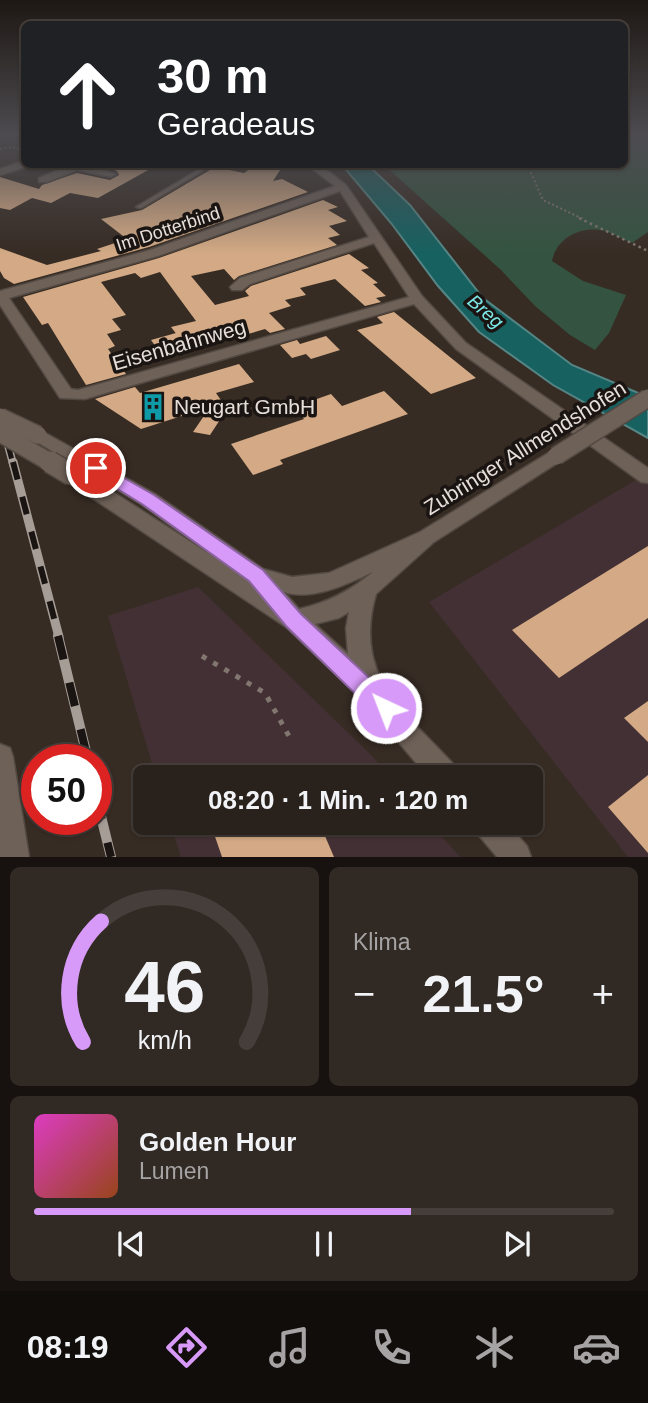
<!DOCTYPE html>
<html lang="de">
<meta charset="utf-8">
<style>
:root{--surface:#29211b;--page:#312924;--text:#f1f3f6;--muted:#a5a3a3;--line:#453e3a;--accent:#d89af8}
body{margin:0;font-family:Helvetica,sans-serif;background:var(--page);color:var(--text);height:100vh;display:flex;flex-direction:column;font-size:26px;white-space:nowrap}
*{box-sizing:border-box;margin:0}
p{font-size:23px;color:var(--muted)}
.icon{flex:none;width:38px;height:38px;fill:none;stroke:currentColor;stroke-width:2;stroke-linecap:round;stroke-linejoin:round}
.map{position:relative;height:857px;overflow:hidden}
.drawer{display:flex;flex-direction:column;gap:10px;padding:10px;background:#17120f;flex:1}
.drawer>*{flex:none}
.hud{position:absolute;left:21px;top:21px;width:607px;height:147px;border-radius:10px;box-shadow:0 2px 5px #0004,0 0 0 2px var(--line);background:#202124;color:#fff;overflow:hidden}
.speed{position:absolute;left:21px;top:744px;display:flex;gap:14px;font-size:35px;font-weight:700;text-align:center}
.speed>*{display:grid;place-content:center;width:91px;height:91px;border-radius:50%;background:var(--surface);box-shadow:0 2px 5px #0004,0 0 0 2px var(--line);line-height:1}
.speed .limit{border:10px solid #d22;background:#fff;color:#111}
.pin{position:absolute;display:grid;place-items:center;width:60px;height:60px;color:#fff;margin:-30px;border:4px solid #fff;border-radius:50%;box-shadow:0 2px 7px #0007}
.me{position:absolute;width:77px;margin:-38px;rotate:317deg;stroke-linejoin:round;filter:drop-shadow(0 0 5px #0008)}
.turn{display:flex;align-items:center;gap:24px;height:147px;padding:0 21px;font-size:32px}
.turn .icon{width:91px;height:91px;stroke-width:2.5}
.turn b{display:block;font-size:49px;line-height:60px}
.big{font-size:52px;font-weight:700;line-height:1.1}
.drawer .tile{flex:1;display:flex;flex-direction:column;justify-content:center;gap:10px;min-width:0;padding:0 24px;border-radius:10px;background:var(--page)}
.drawer .dial{align-items:center;gap:0}
.dial svg{height:182px;overflow:visible;fill:none;stroke:var(--line);stroke-width:7;stroke-linecap:round;text-anchor:middle}
.dial text{fill:var(--text);stroke:none}
.song{display:flex;align-items:center;gap:21px}
.cover{width:84px;height:84px;border-radius:10px;background:linear-gradient(135deg,hsl(310 70% 55%),hsl(20 70% 35%))}
.played{height:7px;border-radius:4px;background:linear-gradient(90deg,var(--accent) 65%,var(--line) 65%)}
.keys{display:flex;justify-content:space-around;direction:ltr}
.heat{display:flex;justify-content:space-between;align-items:center;font-size:38px;direction:ltr}
.drawer .tiles{flex:1;display:grid;gap:10px;grid-template-columns:1fr 1fr}
.tile:last-child{grid-column:span 2}
.trip{position:absolute;left:133px;top:765px;width:410px;height:70px;border-radius:10px;background:var(--surface);box-shadow:0 2px 5px #0004,0 0 0 2px var(--line);font-weight:700;line-height:70px;text-align:center}
.menu{display:flex;height:112px;justify-content:space-around;align-items:center;background:#100d0b;color:var(--muted)}
.menu .icon{width:49px;height:49px}
.menu .active{color:var(--accent)}
.menu b{font-size:32px;color:var(--text)}
.map>svg:first-child{display:block}
</style>
<div class="map">
<svg width="648" height="857" viewBox="0 0 648 857">
<rect width="100%" height="100%" fill="#372c24"/>
<g fill="#433034">
<path d="M 648,473 L 648,857 L 628,857 L 429,602 Z"/>
<path d="M 198,587 L 374,758 L 390,777 L 156,777 L 108,616 Z"/>
<path d="M 170,823 L 430,823 L 460,857 L 181,857 Z"/>
</g>
<path fill="#345441" d="M 625,134 L 648,134 L 648,232 L 632,243 C 622,239 610,231 600,230 C 577,227 556,240 552,261 L 583,281 L 626,295 L 609,333 L 595,350 L 570,335 L 535,306 L 501,270 L 384,165 L 625,164 Z"/>
<path fill="#176161" stroke="#558685" stroke-width="2" d="M 342,165 L 368,165 L 410,205 L 483,298 L 572,365 L 648,397 L 648,438 L 553,385 L 479,332 L 438,286 L 391,223 Z"/>
<g fill="#d3aa85">
<path d="M 93,164 L 159,164 L 98,198 L 70,193 L 51,203 L 32,198 L 10,210 L 0,208 L 0,177 L 39,189 L 42,185 L 77,173 L 110,180 L 119,175 L 117,171 Z"/>
<path d="M 257,164 L 284,164 L 273,181 L 282,179 L 308,192 L 149,247 L 14,284 L 4,278 L 0,271 L 0,248 L 47,265 L 101,251 L 97,249 L 127,239 L 101,219 L 142,210 L 215,167 L 244,173 Z"/>
<path d="M 323,200 L 338,207 L 328,210 L 347,221 L 329,226 L 340,235 L 328,238 L 337,245 L 239,276 L 234,280 L 224,269 L 191,276 L 215,305 L 249,296 L 245,291 L 251,286 L 349,254 L 369,268 L 361,270 L 378,283 L 373,284 L 386,296 L 376,298 L 381,302 L 365,306 L 335,279 L 300,288 L 306,295 L 285,300 L 291,306 L 269,313 L 285,329 L 270,333 L 265,329 L 238,337 L 230,328 L 181,340 L 186,347 L 161,354 L 151,340 L 176,333 L 181,340 L 171,327 L 196,321 L 160,272 L 141,278 L 135,273 L 101,282 L 126,315 L 112,319 L 121,330 L 107,334 L 115,346 L 108,349 L 126,374 L 86,385 L 48,323 L 42,325 L 23,297 L 159,258 Z"/>
<path d="M 394,312 L 476,378 L 431,394 L 357,330 L 383,323 L 377,317 Z"/>
<path d="M 326,336 L 340,350 L 311,359 L 306,354 L 292,358 L 280,345 L 297,340 L 300,344 Z"/>
<path d="M 239,364 L 254,382 L 216,393 L 227,409 L 210,435 L 193,432 L 210,407 L 141,429 L 95,399 L 135,387 L 140,393 Z"/>
<path d="M 384,391 L 408,414 L 280,460 L 283,464 L 253,475 L 231,444 L 304,419 L 294,407 L 331,394 L 342,406 Z"/>
<path d="M 648,546 L 648,618 L 559,678 L 512,630 Z"/>
<path d="M 648,701 L 648,742 L 624,718 Z"/>
<path d="M 648,775 L 648,853 L 608,807 Z"/>
<path d="M 210,822 L 319,822 L 334,857 L 222,857 Z"/>
</g>
<g fill="none" stroke-linecap="round" stroke-linejoin="round">
<defs>
<g id="lane">
<path d="M 208,164 L 214,164 L 141,208 L 136,207 Z"/>
<path d="M 220,164 L 253,164 L 241,168 Z"/>
</g>
<g id="street">
<path d="M 24,161 L 24,164 L 29,166 L 0,175 L 0,169 Z"/>
<path d="M 60,164 L 81,164 L 116,174 L 111,177 L 77,170 L 47,182 L 39,182 L 39,178 L 66,167 Z"/>
<path d="M 306,164 L 319,164 L 346,185 L 422,296 L 466,343 L 648,468 L 648,483 L 641,482 L 456,349 L 414,304 L 85,399 L 60,398 L 0,305 L 0,291 L 150,250 L 335,186 ZM 340,191 L 369,237 L 240,278 L 230,287 L 232,290 L 242,290 L 250,284 L 374,243 L 409,297 L 78,390 L 71,389 L 9,298 L 158,256 Z"/>
</g>
<g id="secondary">
<path d="M 38,429 L 155,494 L 263,569 L 292,577 L 329,573 L 420,532 L 550,452 L 562,452 L 565,456 L 562,460 L 434,542 L 376,594 C 352,678 405,711 456,767 L 460,777 L 428,777 L 362,699 L 286,627 L 65,480 L 63,475 L 65,470 L 79,470 L 222,562 L 141,504 L 32,439 L 29,435 L 32,431 ZM 373,572 C 350,591 327,603 299,609 L 284,592 C 313,601 347,584 373,572 ZM 349,612 L 346,628 L 348,654 L 315,624 L 339,618 Z"/>
<path d="M 0,744 L 10,748 L 13,757 L 29,857 L 0,857 Z"/>
<path d="M 472,822 L 506,822 L 527,846 L 531,857 L 497,857 L 476,832 Z"/>
</g>
</defs>
<use href="#lane" stroke="#524942" stroke-width="3"/>
<use href="#street" stroke="#524942" stroke-width="3"/>
<use href="#secondary" stroke="#524942" stroke-width="3"/>
<g stroke="#817770" stroke-width="2" stroke-dasharray="2 2.5" stroke-linecap="butt">
<path d="M 0,149 L 13,147 L 24,151"/>
<path d="M 527,164 L 543,200 L 583,219"/>
</g>
<path stroke="#817770" stroke-width="2.5" stroke-dasharray="2.5 3.5" stroke-linecap="butt" d="M 579,218 L 648,251"/>
<path stroke="#817770" stroke-width="5" stroke-dasharray="5 8" stroke-linecap="butt" d="M 202,656 L 265,693 L 290,738"/>
<use href="#lane" fill="#6e6158" fill-rule="evenodd"/>
<use href="#street" fill="#6e6158" fill-rule="evenodd"/>
<use href="#secondary" fill="#6e6158" fill-rule="evenodd"/>
<defs>
<path id="rail-far2" d="M 0,415 L 13,464"/>
<path id="rail-far1" d="M 13,462 L 59,637"/>
<g id="rail">
<path d="M 58,636 L 88,760"/>
<path d="M 96,796 L 111,857"/>
</g>
</defs>
<use href="#rail-far2" stroke="#a69d97" stroke-width="8"/>
<use href="#rail-far1" stroke="#a69d97" stroke-width="9"/>
<use href="#rail" stroke="#a69d97" stroke-width="10"/>
<use href="#rail-far2" stroke="#1a1512" stroke-width="5" stroke-dasharray="15" stroke-linecap="butt"/>
<use href="#rail-far1" stroke="#1a1512" stroke-width="6" stroke-dasharray="18" stroke-linecap="butt"/>
<use href="#rail" stroke="#1a1512" stroke-width="8" stroke-dasharray="24" stroke-linecap="butt"/>
<defs>
<g id="secondary-bridge-far1">
<path d="M 0,417 L 38,435"/>
<path d="M 0,433 L 53,464"/>
<path d="M 556,456 L 648,398"/>
</g>
<path id="secondary-bridge" d="M 50,462 L 72,475"/>
</defs>
<use href="#secondary-bridge-far1" stroke="#524942" stroke-width="20" stroke-linecap="butt"/>
<use href="#secondary-bridge" stroke="#524942" stroke-width="24" stroke-linecap="butt"/>
<use href="#secondary-bridge-far1" stroke="#6e6158" stroke-width="17"/>
<use href="#secondary-bridge" stroke="#6e6158" stroke-width="21"/>
</g>
<linearGradient id="sky" x2="0" y2="1"><stop stop-color="#1e1814"/><stop offset="0.53" stop-color="#4d4b50"/><stop offset="1" stop-color="#4d4b50" stop-opacity="0"/></linearGradient>
<rect width="648" height="254" fill="url(#sky)"/>
<path fill="#d89af8" stroke="#8c64a1" stroke-width="2" d="M 96,462 L 154,495 L 263,570 L 301,614 L 394,701 L 398,708 L 394,716 L 386,719 L 378,716 L 286,626 L 249,581 L 142,504 L 90,472 L 87,468 L 90,464 Z"/>
<defs>
<symbol id="building-bare" viewBox="-9 -9 18 18"><path d="M-4-6H4V6H1V3H-1V6H-4ZM-2.5-4.3h1.7v1.8h-1.7ZM.8-4.3h1.7v1.8H.8ZM-2.5-1h1.7V.8h-1.7ZM.8-1h1.7V.8H.8Z" fill="#0f9aa8" stroke="#1a1512" stroke-width="2.5" paint-order="stroke"/></symbol>
</defs>
<g fill-rule="evenodd">
<use href="#building-bare" x="134" y="388" width="38" height="38"/>
</g>
<g text-anchor="middle" stroke-width="7" stroke-linejoin="round" paint-order="stroke">
<g font-size="18" fill="#e6ded9" stroke="#1a1512">
<text transform="translate(168 229) rotate(-18)" y="6">Im Dotterbind</text>
</g>
<g font-size="19" font-style="italic" fill="#7de8e8" stroke="#1a1512">
<text transform="translate(486 311) rotate(41)" y="7">Breg</text>
</g>
<g font-size="21" fill="#e6ded9" stroke="#1a1512">
<text transform="translate(179 345) rotate(-16)" y="7">Eisenbahnweg</text>
<text transform="translate(525 448) rotate(-32)" y="7">Zubringer Allmendshofen</text>
</g>
<g font-size="21" fill="#e6ded9" stroke="#1a1512" text-anchor="start">
<text x="174" y="414">Neugart GmbH</text>
</g>
</g>
</svg>
<div class="speed"><div class="limit">50</div></div>
<div class="pin" style="left:96px;top:468px;background:#d93025"><svg class="icon" aria-label="arrive" viewBox="0 0 24 24"><path d="M6 21V4h12l-3 4 3 4H6"/></svg></div>
<svg class="me" style="left:386px;top:708px" viewBox="-20 -20 40 40"><circle r="17" fill="#d89af8" stroke="#fff" stroke-width="3"/><path d="M0-11L8 9 0 5-8 9z" fill="#fff"/></svg>
<div class="trip">08:20 · 1 Min. · 120 m</div>
<div class="hud">
<div class="turn"><svg class="icon" aria-label="ahead" viewBox="0 0 24 24"><path d="M12 20V5M6 11l6-6 6 6"/></svg><div><b>30 m</b>Geradeaus</div></div>
</div>
</div>
<section class="drawer">
<div class="tiles">
<div class="tile dial"><svg viewBox="0 0 100 80">
<path d="M14 69A42 42 0 1 1 86 69"/>
<path d="M14 69A42 42 0 0 1 22 16" stroke="#d89af8"/>
<text x="50" y="56" font-size="32" font-weight="700">46</text>
<text x="50" y="72" font-size="11">km/h</text>
</svg></div>
<div class="tile"><p>Klima</p>
<div class="heat"><a>−</a><b class="big">21.5°</b><a>+</a></div>
</div>
<div class="tile">
<div class="song"><i class="cover"></i><div><b>Golden Hour</b><p>Lumen</p></div></div>
<div class="played"></div>
<div class="keys"><svg class="icon" aria-label="previous" viewBox="0 0 24 24"><path d="M18 5L8 12l10 7zM5 5v14"/></svg><svg class="icon" aria-label="pause" viewBox="0 0 24 24"><path d="M8 5v14M16 5v14"/></svg><svg class="icon" aria-label="next" viewBox="0 0 24 24"><path d="M6 5l10 7-10 7zM19 5v14"/></svg></div>
</div>
</div>
</section>
<nav class="menu">
<b>08:19</b>
<svg class="icon active" aria-label="directions" viewBox="0 0 24 24"><path d="M12 3l9 9-9 9-9-9zM9 14v-3h6M13 9l2 2-2 2"/></svg>
<svg class="icon" aria-label="music" viewBox="0 0 24 24"><path d="M9 18V5l10-2v13"/><circle cx="6" cy="18" r="3"/><circle cx="16" cy="16" r="3"/></svg>
<svg class="icon" aria-label="phone" viewBox="0 0 24 24"><path d="M5 4h4l2 5-3 2q2 4 5 5l2-3 5 2v4C11 20 4 13 5 4z"/></svg>
<svg class="icon" aria-label="climate" viewBox="0 0 24 24"><path d="M12 3v18M4 7l16 10M4 17L20 7"/></svg>
<svg class="icon" aria-label="car" viewBox="0 0 24 24"><path d="M5 17H2v-5l4-1 3-4h7l3 4 3 1v5h-3M9 17h6M6 11h13"/><circle cx="7" cy="17" r="2"/><circle cx="17" cy="17" r="2"/></svg>
</nav>
